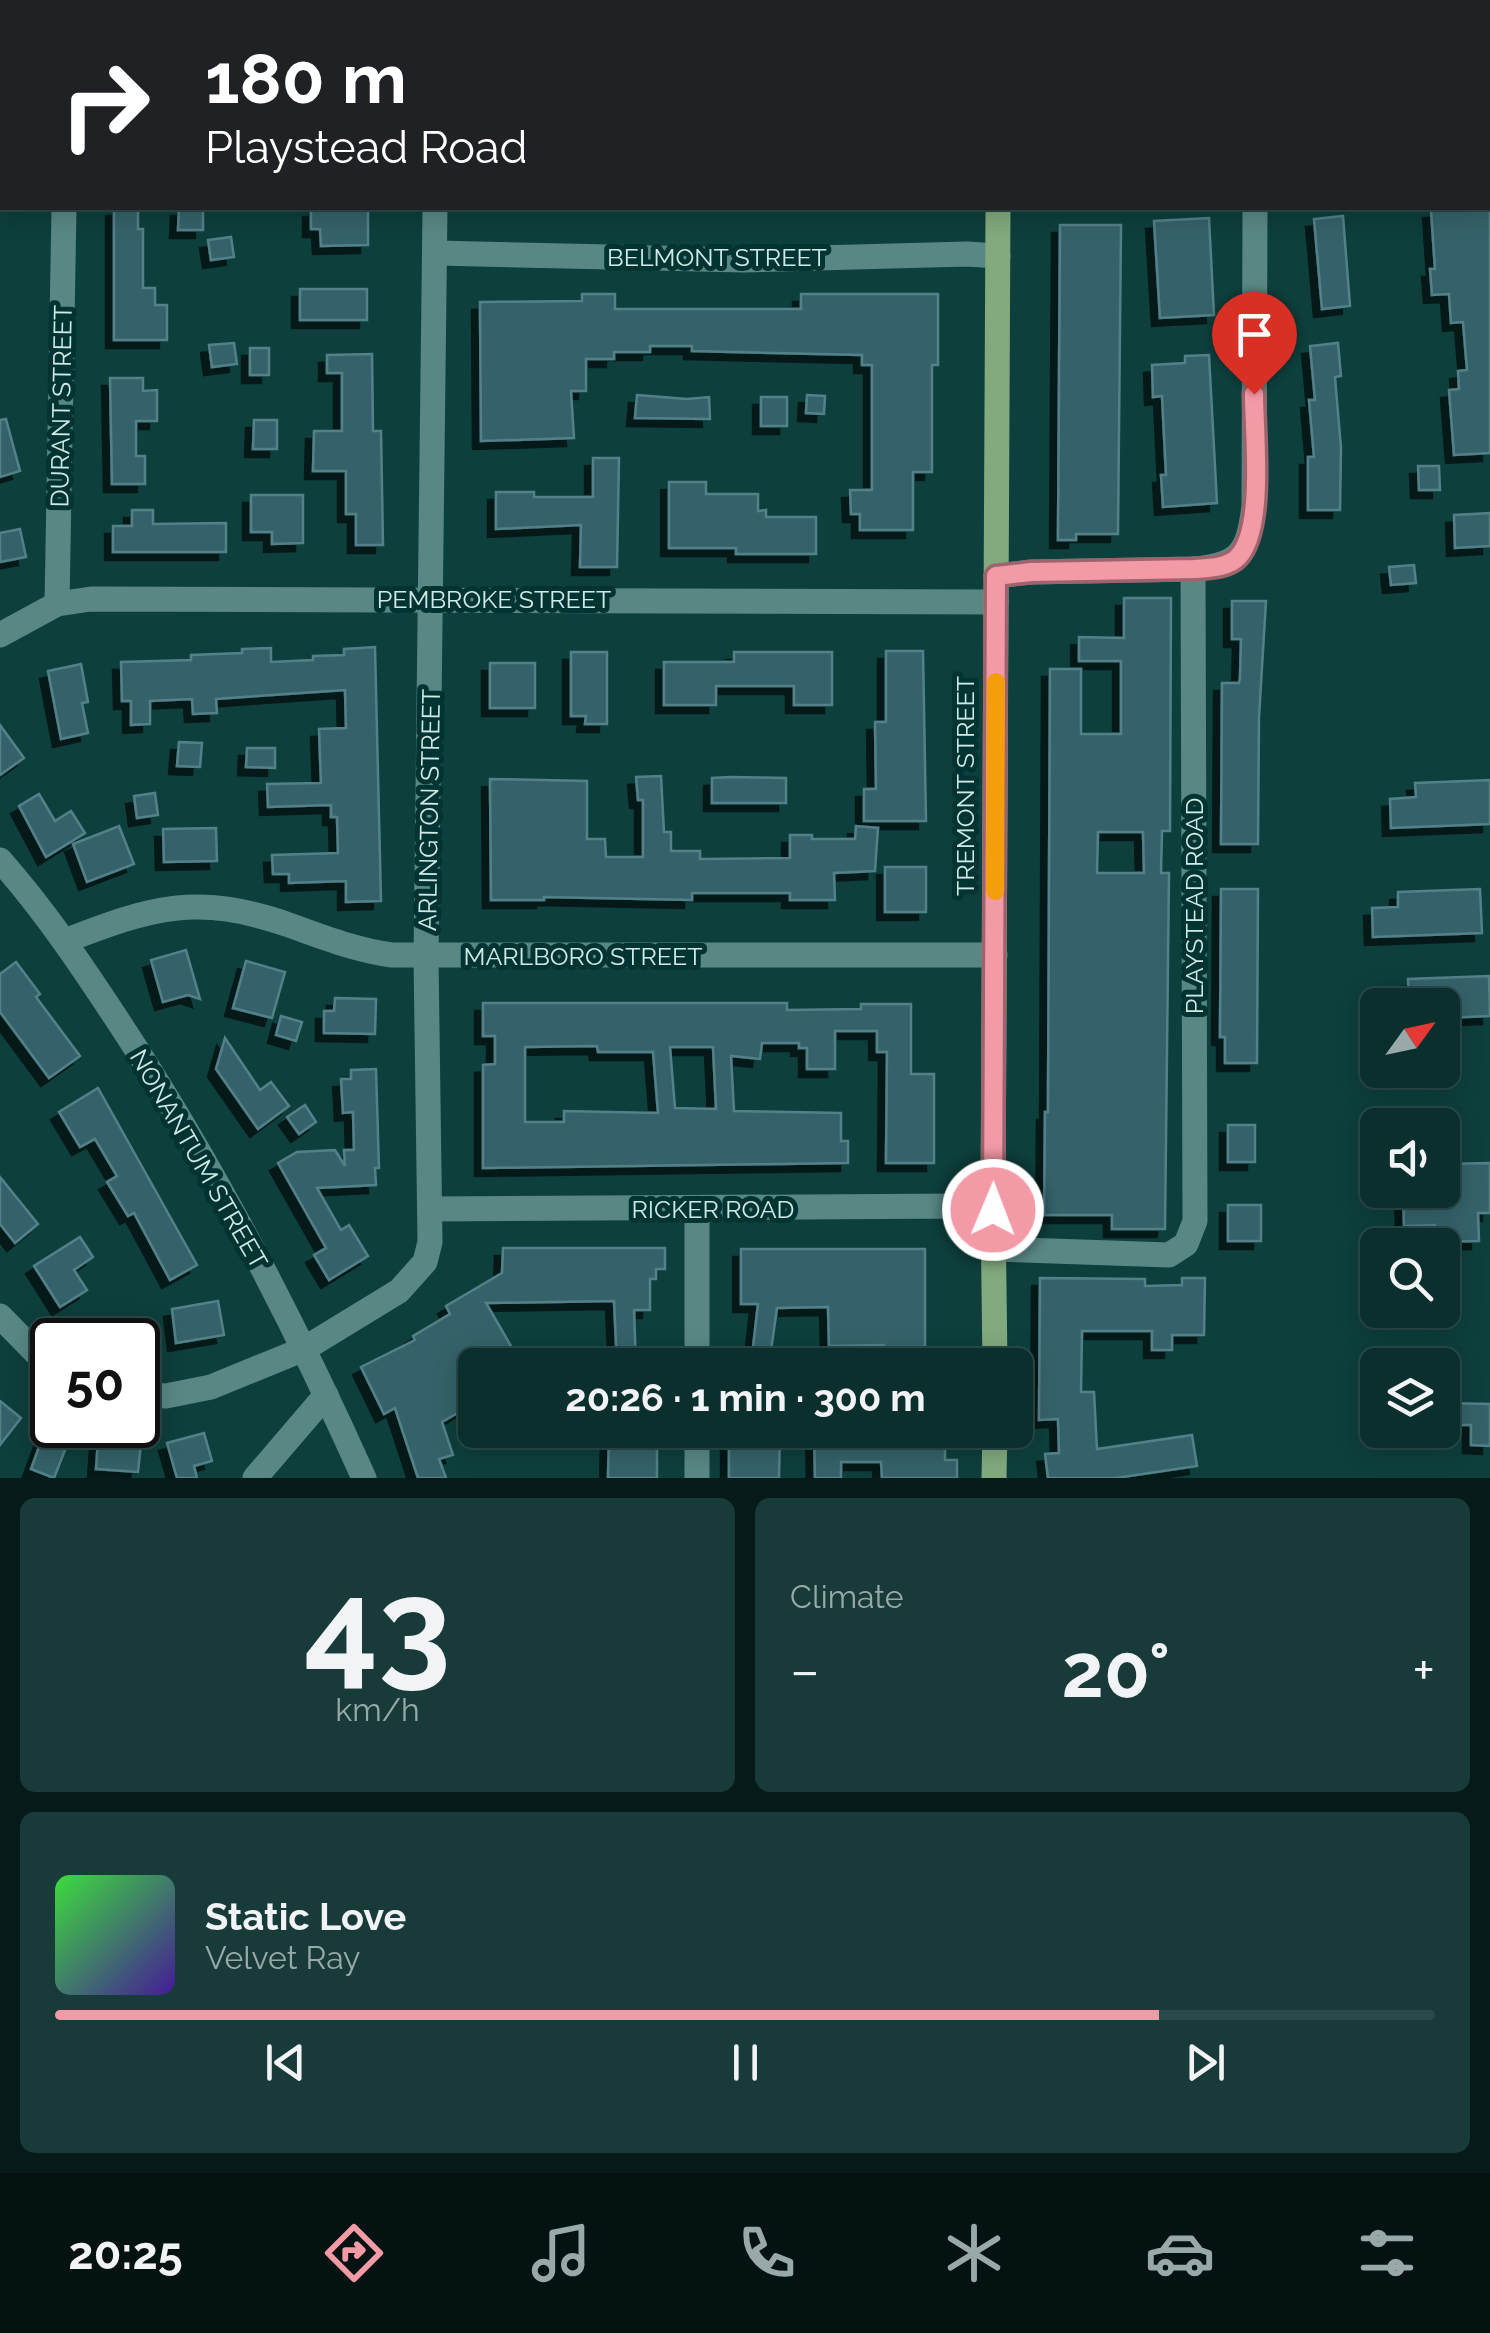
<!DOCTYPE html>
<meta charset="utf-8">
<style>
:root{--surface:#0a2f2d;--page:#183b39;--text:#f1f3f6;--muted:#99a9aa;--line:#2a4a49;--accent:#f39aa7}
body{margin:0;font-family:Raleway,sans-serif;background:var(--page);color:var(--text);height:100vh;display:flex;flex-direction:column;font-size:38px;white-space:nowrap}
*{box-sizing:border-box;margin:0}
p{font-size:32px;color:var(--muted)}
.icon{flex:none;width:55px;height:55px;fill:none;stroke:currentColor;stroke-width:2;stroke-linecap:round;stroke-linejoin:round}
.map{position:relative;height:1478px;overflow:hidden}
.details{display:flex;flex-direction:column;gap:20px;padding:20px;background:#061a19;flex:1}
.details>*{flex:none}
.guide{position:absolute;left:0px;top:0px;width:1490px;height:210px;box-shadow:0 5px 25px #0003,0 0 0 2px var(--line);background:#202124;color:#fff;overflow:hidden}
.needle{width:65px;rotate:57deg}
.tools{position:absolute;left:1360px;top:988px;display:grid;gap:20px}
.tools a{display:grid;place-items:center;width:100px;height:100px;border-radius:15px;background:var(--surface);box-shadow:0 5px 25px #0003,0 0 0 2px var(--line);font-size:50px}
.speed{position:absolute;left:30px;top:1318px;display:flex;gap:20px;font-size:50px;font-weight:700;text-align:center}
.speed>*{display:grid;place-content:center;width:130px;height:130px;border-radius:50%;background:var(--surface);box-shadow:0 5px 25px #0003,0 0 0 2px var(--line);line-height:1}
.speed .limit{border:5px solid #111;border-radius:15px;background:#fff;color:#111}
.pin{position:absolute;display:grid;place-items:center;width:85px;height:85px;color:#fff;margin:-102px -42px;border-radius:50% 50% 50% 0;rotate:-45deg;box-shadow:0 0 10px #0007}
.pin .icon{rotate:45deg}
.me{position:absolute;width:110px;margin:-55px;rotate:1deg;stroke-linejoin:round;filter:drop-shadow(0 0 8px #0008)}
.turn{display:flex;align-items:center;gap:35px;height:210px;padding:0 40px;font-size:45px}
.turn .icon{width:130px;height:130px;stroke-width:2.5}
.turn b{display:block;font-size:70px;line-height:85px}
.big{font-size:75px;font-weight:700;line-height:1.1}
.details .tile{flex:1;display:flex;flex-direction:column;justify-content:center;gap:15px;min-width:0;padding:0 35px;border-radius:15px;background:var(--page)}
.details .dial{align-items:center;gap:0}
.dial b{font-size:130px;line-height:1}
.song{display:flex;align-items:center;gap:30px}
.cover{width:120px;height:120px;border-radius:15px;background:linear-gradient(135deg,hsl(120 70% 55%),hsl(260 70% 35%))}
.played{height:10px;border-radius:5px;background:linear-gradient(90deg,var(--accent) 80%,var(--line) 80%)}
.keys{display:flex;justify-content:space-around;direction:ltr}
.heat{display:flex;justify-content:space-between;align-items:center;font-size:55px;direction:ltr}
.details .tiles{flex:1;display:grid;gap:20px;grid-template-columns:1fr 1fr}
.tile:last-child{grid-column:span 2}
.trip{position:absolute;left:458px;top:1348px;width:575px;height:100px;border-radius:15px;background:var(--surface);box-shadow:0 5px 25px #0003,0 0 0 2px var(--line);font-weight:700;line-height:100px;text-align:center}
.tab-bar{display:flex;height:160px;justify-content:space-around;align-items:center;background:#041312;color:var(--muted)}
.tab-bar .icon{width:70px;height:70px}
.tab-bar .active{color:var(--accent)}
.tab-bar b{font-size:45px;color:var(--text)}
.map>svg:first-child{display:block}
</style>
<div class="map">
<svg width="1490" height="1478" viewBox="0 0 1490 1478">
<defs>
<filter id="shadow"><feDropShadow dx="-8" dy="8" stdDeviation="0" flood-color="#0009"/></filter>
</defs>
<rect width="100%" height="100%" fill="#0d3f3c"/>
<g fill="#35626a" stroke="#538189" stroke-width="2.5" fill-rule="evenodd" filter="url(#shadow)">
<path d="M 114,208 L 138,208 L 138,229 L 143,229 L 143,288 L 155,288 L 155,305 L 167,305 L 167,340 L 114,340 Z"/>
<path d="M 179,208 L 203,208 L 203,230 L 178,230 Z"/>
<path d="M 1490,208 L 1490,453 L 1454,455 L 1449,390 L 1459,389 L 1458,371 L 1467,370 L 1463,322 L 1451,323 L 1449,294 L 1432,295 L 1430,269 L 1435,269 L 1431,210 Z"/>
<path d="M 311,209 L 368,209 L 368,245 L 321,246 L 320,229 L 311,229 Z"/>
<path d="M 1343,216 L 1350,306 L 1322,309 L 1314,219 Z"/>
<path d="M 1209,218 L 1214,315 L 1160,318 L 1154,221 Z"/>
<path d="M 1060,225 L 1121,225 L 1118,534 L 1076,534 L 1076,540 L 1058,540 Z"/>
<path d="M 231,237 L 234,257 L 211,260 L 208,240 Z"/>
<rect x="300" y="289" width="67" height="31"/>
<path d="M 582,294 L 615,294 L 615,309 L 801,309 L 801,294 L 938,294 L 938,365 L 932,365 L 932,472 L 913,472 L 913,530 L 860,530 L 860,514 L 851,514 L 850,490 L 872,490 L 872,365 L 862,365 L 862,355 L 692,351 L 692,346 L 650,346 L 650,352 L 614,352 L 614,359 L 586,359 L 586,391 L 571,391 L 574,438 L 481,441 L 480,302 L 582,301 Z"/>
<path d="M 234,343 L 237,364 L 212,367 L 209,345 Z"/>
<path d="M 1338,343 L 1341,376 L 1335,377 L 1341,448 L 1340,510 L 1308,510 L 1308,457 L 1314,457 L 1309,400 L 1315,400 L 1310,346 Z"/>
<rect x="250" y="348" width="19" height="27"/>
<path d="M 372,354 L 373,431 L 381,431 L 383,545 L 356,545 L 356,514 L 346,514 L 346,471 L 313,471 L 314,431 L 342,431 L 342,373 L 327,373 L 327,355 Z"/>
<path d="M 1209,355 L 1217,503 L 1163,507 L 1161,475 L 1166,475 L 1162,396 L 1153,397 L 1152,365 L 1185,363 L 1185,356 Z"/>
<path d="M 110,378 L 143,378 L 143,391 L 157,390 L 157,421 L 136,421 L 136,456 L 145,456 L 145,484 L 112,484 Z"/>
<path d="M 637,395 L 687,399 L 709,397 L 710,419 L 635,418 Z"/>
<path d="M 807,395 L 825,396 L 824,414 L 806,413 Z"/>
<rect x="761" y="397" width="26" height="29"/>
<path d="M 6,419 L 20,471 L 0,477 L 0,420 Z"/>
<path d="M 254,420 L 277,420 L 277,449 L 253,449 Z"/>
<path d="M 593,458 L 619,458 L 617,567 L 580,567 L 581,525 L 496,529 L 496,492 L 534,492 L 534,497 L 593,497 Z"/>
<path d="M 1418,466 L 1439,466 L 1440,490 L 1419,490 Z"/>
<path d="M 669,482 L 706,482 L 706,494 L 758,494 L 758,511 L 766,510 L 766,517 L 816,517 L 816,554 L 736,554 L 736,548 L 669,548 Z"/>
<path d="M 251,495 L 303,495 L 303,543 L 272,544 L 272,532 L 251,532 Z"/>
<path d="M 132,510 L 153,510 L 153,524 L 226,523 L 226,552 L 113,552 L 113,526 L 132,526 Z"/>
<path d="M 1490,513 L 1490,546 L 1455,548 L 1454,515 Z"/>
<path d="M 20,529 L 26,557 L 0,562 L 0,533 Z"/>
<path d="M 1414,565 L 1416,583 L 1391,585 L 1389,567 Z"/>
<path d="M 1124,598 L 1171,598 L 1170,831 L 1162,831 L 1161,873 L 1169,873 L 1165,1229 L 1112,1229 L 1112,1215 L 1044,1215 L 1045,1112 L 1048,1112 L 1050,669 L 1081,669 L 1081,734 L 1121,734 L 1121,661 L 1079,661 L 1079,637 L 1124,638 ZM 1098,832 L 1143,832 L 1144,873 L 1097,873 Z"/>
<path d="M 1232,601 L 1266,601 L 1259,717 L 1258,844 L 1221,844 L 1222,683 L 1239,683 L 1240,678 L 1241,639 L 1232,639 Z"/>
<path d="M 375,647 L 381,901 L 346,902 L 346,881 L 289,883 L 289,874 L 273,874 L 272,855 L 338,853 L 337,817 L 331,817 L 331,805 L 268,807 L 267,784 L 321,783 L 319,729 L 346,728 L 345,690 L 216,699 L 217,713 L 193,714 L 192,699 L 150,701 L 150,724 L 131,725 L 131,701 L 122,701 L 121,662 L 191,660 L 191,655 L 242,653 L 242,649 L 271,648 L 271,662 L 313,660 L 313,656 L 344,655 L 344,649 Z"/>
<path d="M 886,651 L 923,651 L 926,821 L 864,821 L 864,789 L 876,789 L 875,722 L 886,722 Z"/>
<path d="M 571,652 L 607,652 L 607,724 L 585,724 L 586,716 L 571,716 Z"/>
<path d="M 734,652 L 832,652 L 832,705 L 794,705 L 794,686 L 716,686 L 716,705 L 664,705 L 664,662 L 734,662 Z"/>
<rect x="490" y="663" width="45" height="45"/>
<path d="M 81,664 L 88,702 L 82,703 L 88,733 L 61,739 L 48,671 Z"/>
<path d="M 0,725 L 24,758 L 0,775 Z"/>
<path d="M 179,742 L 202,743 L 200,767 L 177,766 Z"/>
<path d="M 247,748 L 275,748 L 275,768 L 246,767 Z"/>
<path d="M 661,776 L 664,832 L 671,832 L 671,851 L 700,851 L 700,859 L 790,858 L 790,835 L 812,835 L 812,839 L 855,839 L 856,826 L 878,828 L 875,871 L 834,873 L 835,900 L 790,900 L 790,893 L 692,893 L 692,900 L 544,897 L 544,900 L 491,900 L 490,779 L 587,781 L 587,839 L 605,839 L 606,857 L 643,857 L 643,800 L 638,800 L 636,777 Z"/>
<path d="M 730,777 L 786,778 L 786,803 L 712,803 L 712,778 Z"/>
<path d="M 1490,780 L 1490,824 L 1391,828 L 1390,799 L 1416,797 L 1415,783 Z"/>
<path d="M 155,793 L 158,815 L 137,818 L 134,796 Z"/>
<path d="M 39,794 L 55,821 L 71,811 L 85,833 L 46,857 L 19,806 Z"/>
<path d="M 119,826 L 134,864 L 87,882 L 73,844 Z"/>
<path d="M 216,828 L 217,861 L 164,862 L 163,829 Z"/>
<rect x="885" y="867" width="41" height="45"/>
<path d="M 1221,889 L 1258,889 L 1257,1063 L 1225,1063 L 1225,1037 L 1220,1037 Z"/>
<path d="M 1480,889 L 1482,933 L 1373,937 L 1372,908 L 1398,907 L 1398,892 Z"/>
<path d="M 186,950 L 200,999 L 188,995 L 163,1002 L 151,960 Z"/>
<path d="M 246,961 L 285,972 L 272,1018 L 233,1008 Z"/>
<path d="M 16,962 L 40,994 L 36,997 L 80,1056 L 49,1078 L 0,1012 L 0,974 Z"/>
<path d="M 1489,976 L 1490,1016 L 1442,1018 L 1442,1005 L 1409,1005 L 1408,979 Z"/>
<path d="M 335,998 L 376,999 L 375,1034 L 324,1033 L 324,1011 L 334,1011 Z"/>
<path d="M 483,1003 L 787,1003 L 787,1010 L 861,1009 L 861,1004 L 911,1004 L 911,1074 L 934,1074 L 934,1163 L 886,1163 L 887,1052 L 877,1052 L 877,1031 L 835,1031 L 835,1069 L 807,1069 L 807,1048 L 799,1048 L 799,1043 L 762,1043 L 760,1059 L 731,1056 L 734,1111 L 841,1113 L 841,1141 L 848,1141 L 848,1163 L 483,1168 L 483,1065 L 495,1064 L 495,1036 L 483,1036 ZM 597,1046 L 598,1052 L 653,1052 L 658,1113 L 564,1111 L 564,1122 L 525,1122 L 525,1047 ZM 670,1047 L 713,1047 L 716,1109 L 675,1108 Z"/>
<path d="M 281,1016 L 302,1022 L 296,1041 L 276,1035 Z"/>
<path d="M 225,1038 L 260,1090 L 271,1082 L 289,1106 L 258,1129 L 216,1069 Z"/>
<path d="M 376,1069 L 379,1168 L 375,1168 L 376,1185 L 317,1188 L 341,1230 L 349,1225 L 368,1256 L 329,1280 L 314,1255 L 326,1248 L 278,1163 L 297,1152 L 335,1150 L 345,1166 L 344,1150 L 354,1150 L 353,1112 L 343,1113 L 341,1079 L 351,1079 L 351,1070 Z"/>
<path d="M 98,1088 L 197,1265 L 170,1280 L 134,1213 L 128,1216 L 107,1182 L 117,1176 L 95,1139 L 80,1147 L 59,1112 Z"/>
<path d="M 305,1105 L 316,1122 L 299,1134 L 287,1117 Z"/>
<rect x="1228" y="1125" width="27" height="37"/>
<path d="M 1490,1163 L 1490,1213 L 1478,1213 L 1479,1241 L 1436,1242 L 1435,1225 L 1404,1226 L 1403,1190 L 1442,1190 L 1442,1164 Z"/>
<path d="M 0,1177 L 38,1224 L 15,1243 L 0,1224 Z"/>
<rect x="1228" y="1205" width="33" height="36"/>
<path d="M 80,1237 L 93,1257 L 74,1270 L 87,1290 L 60,1307 L 34,1266 Z"/>
<path d="M 503,1248 L 665,1248 L 665,1269 L 656,1269 L 656,1279 L 650,1279 L 650,1310 L 634,1310 L 636,1365 L 617,1365 L 614,1301 L 486,1303 L 522,1365 L 501,1365 L 491,1348 L 459,1367 L 475,1394 L 475,1403 L 442,1422 L 453,1455 L 439,1459 L 446,1478 L 418,1478 L 395,1408 L 384,1414 L 361,1367 L 415,1340 L 413,1336 L 450,1314 L 446,1306 L 502,1273 Z"/>
<path d="M 741,1249 L 925,1249 L 925,1365 L 884,1365 L 884,1345 L 829,1346 L 828,1307 L 777,1308 L 769,1365 L 751,1365 L 758,1304 L 741,1304 Z"/>
<path d="M 1040,1278 L 1145,1279 L 1145,1286 L 1182,1285 L 1182,1278 L 1205,1278 L 1204,1335 L 1172,1335 L 1172,1350 L 1152,1350 L 1152,1331 L 1082,1331 L 1081,1392 L 1094,1392 L 1097,1449 L 1192,1435 L 1197,1466 L 1116,1478 L 1048,1478 L 1045,1454 L 1059,1453 L 1058,1419 L 1039,1420 Z"/>
<path d="M 218,1301 L 224,1335 L 176,1343 L 172,1309 Z"/>
<path d="M 0,1401 L 21,1418 L 0,1445 Z"/>
<path d="M 1442,1403 L 1490,1404 L 1490,1446 L 1471,1445 L 1471,1425 L 1442,1425 Z"/>
<path d="M 609,1430 L 657,1430 L 657,1478 L 608,1478 Z"/>
<path d="M 729,1430 L 780,1430 L 779,1478 L 729,1478 Z"/>
<path d="M 814,1430 L 841,1430 L 841,1440 L 893,1440 L 893,1430 L 945,1430 L 945,1460 L 957,1460 L 957,1478 L 882,1478 L 881,1462 L 841,1462 L 841,1478 L 815,1478 Z"/>
<path d="M 204,1433 L 212,1461 L 194,1466 L 197,1478 L 177,1478 L 167,1443 Z"/>
<path d="M 43,1436 L 67,1445 L 54,1478 L 31,1469 Z"/>
<path d="M 98,1441 L 141,1444 L 138,1472 L 96,1469 Z"/>
</g>
<g fill="none" stroke-linecap="round" stroke-linejoin="round">
<g stroke="#598884" stroke-width="25">
<path d="M 434,0 L 434,2"/>
<path d="M 1243,0 L 1243,2"/>
<path d="M 227,2 L 229,0"/>
<path d="M 0,181 L 2,181"/>
<path d="M 436,253 L 744,260 L 967,254 L 998,256"/>
<path d="M 996,576 L 1031,572 L 1193,569 C 1241,565 1248,552 1254,506 L 1255,208"/>
<path d="M 57,604 L 64,208"/>
<path d="M 0,635 L 57,604 L 91,599 L 996,602"/>
<path d="M 0,860 C 46,912 84,969 122,1027 C 216,1170 294,1322 364,1478"/>
<path d="M 65,941 C 152,907 197,893 289,925 C 323,937 355,950 392,955 L 995,955"/>
<path d="M 432,1209 L 962,1206 L 993,1210"/>
<path d="M 995,1249 L 1169,1255 L 1186,1244 L 1195,1221 L 1193,569"/>
<path d="M 0,1316 L 42,1359 L 52,1365"/>
<path d="M 697,1365 L 697,1210"/>
<path d="M 138,1394 L 166,1396 L 211,1387 L 304,1349 L 399,1291 L 425,1262 L 430,1242 L 426,957 L 435,208"/>
<path d="M 255,1478 L 326,1395"/>
<path d="M 697,1478 L 697,1430"/>
</g>
<g stroke="#82aa7e" stroke-width="25">
<path d="M 991,0 L 991,2"/>
<path d="M 995,1365 L 993,1210 L 998,208"/>
<path d="M 994,1478 L 995,1430"/>
</g>
</g>
<g fill="none" stroke-linecap="round" stroke-linejoin="round">
<defs>
<path id="route" d="M 993,1210 L 996,576 L 1031,572 L 1194,569 C 1208,568 1228,568 1238,557 C 1265,529 1254,433 1254,394"/>
</defs>
<use href="#route" stroke="#9e646d" stroke-width="25"/>
<use href="#route" stroke="#f39aa7" stroke-width="18"/>
<path stroke="#f59e0b" stroke-width="18" d="M 995,891 L 996,682"/>
</g>
<g text-anchor="middle" stroke-width="10" stroke-linejoin="round" paint-order="stroke">
<g font-size="25" fill="#d0e9e6" stroke="#003432">
<text x="717" y="266">BELMONT STREET</text>
<text transform="translate(61 406) rotate(-89)" y="9">DURANT STREET</text>
<text x="494" y="608">PEMBROKE STREET</text>
<text transform="translate(965 786) rotate(-90)" y="9">TREMONT STREET</text>
<text transform="translate(429 810) rotate(-89)" y="9">ARLINGTON STREET</text>
<text transform="translate(1194 906) rotate(-90)" y="9">PLAYSTEAD ROAD</text>
<text x="583" y="965">MARLBORO STREET</text>
<text transform="translate(199 1159) rotate(60)" y="9">NONANTUM STREET</text>
<text x="713" y="1218">RICKER ROAD</text>
</g>
</g>
</svg>
<div class="tools">
<a><svg class="needle" viewBox="-14 -14 28 28"><path d="M0-13l5 13h-10z" fill="#e53935"/><path d="M0 13l5-13h-10z" fill="#99a9aa"/></svg></a>
<a><svg class="icon" aria-label="sound" viewBox="0 0 24 24"><path d="M4 9h4l5-4v14l-5-4H4zM17 9q2 3 0 6"/></svg></a>
<a><svg class="icon" aria-label="search" viewBox="0 0 24 24"><circle cx="10" cy="10" r="6"/><path d="M15 15l6 6"/></svg></a>
<a><svg class="icon" aria-label="layers" viewBox="0 0 24 24"><path d="M12 4l9 5-9 5-9-5zM3 14l9 5 9-5"/></svg></a>
</div>
<div class="speed"><div class="limit">50</div></div>
<div class="pin" style="left:1254px;top:394px;background:#d93025"><svg class="icon" aria-label="arrive" viewBox="0 0 24 24"><path d="M6 21V4h12l-3 4 3 4H6"/></svg></div>
<svg class="me" style="left:993px;top:1210px" viewBox="-20 -20 40 40"><circle r="17" fill="#f39aa7" stroke="#fff" stroke-width="3"/><path d="M0-11L8 9 0 5-8 9z" fill="#fff"/></svg>
<div class="trip">20:26 · 1 min · 300 m</div>
<div class="guide">
<div class="turn"><svg class="icon" aria-label="right" viewBox="0 0 24 24"><path d="M7 20v-9h11M14 6l5 5-5 5"/></svg><div><b>180 m</b>Playstead Road</div></div>
</div>
</div>
<section class="details">
<div class="tiles">
<div class="tile dial"><b>43</b><p>km/h</p></div>
<div class="tile"><p>Climate</p>
<div class="heat"><a>−</a><b class="big">20°</b><a>+</a></div>
</div>
<div class="tile">
<div class="song"><i class="cover"></i><div><b>Static Love</b><p>Velvet Ray</p></div></div>
<div class="played"></div>
<div class="keys"><svg class="icon" aria-label="previous" viewBox="0 0 24 24"><path d="M18 5L8 12l10 7zM5 5v14"/></svg><svg class="icon" aria-label="pause" viewBox="0 0 24 24"><path d="M8 5v14M16 5v14"/></svg><svg class="icon" aria-label="next" viewBox="0 0 24 24"><path d="M6 5l10 7-10 7zM19 5v14"/></svg></div>
</div>
</div>
</section>
<nav class="tab-bar">
<b>20:25</b>
<svg class="icon active" aria-label="directions" viewBox="0 0 24 24"><path d="M12 3l9 9-9 9-9-9zM9 14v-3h6M13 9l2 2-2 2"/></svg>
<svg class="icon" aria-label="music" viewBox="0 0 24 24"><path d="M9 18V5l10-2v13"/><circle cx="6" cy="18" r="3"/><circle cx="16" cy="16" r="3"/></svg>
<svg class="icon" aria-label="phone" viewBox="0 0 24 24"><path d="M5 4h4l2 5-3 2q2 4 5 5l2-3 5 2v4C11 20 4 13 5 4z"/></svg>
<svg class="icon" aria-label="climate" viewBox="0 0 24 24"><path d="M12 3v18M4 7l16 10M4 17L20 7"/></svg>
<svg class="icon" aria-label="car" viewBox="0 0 24 24"><path d="M5 17H2v-5l4-1 3-4h7l3 4 3 1v5h-3M9 17h6M6 11h13"/><circle cx="7" cy="17" r="2"/><circle cx="17" cy="17" r="2"/></svg>
<svg class="icon" aria-label="filters" viewBox="0 0 24 24"><path d="M4 7h16M4 17h16"/><circle cx="9" cy="7" r="2"/><circle cx="15" cy="17" r="2"/></svg>
</nav>
